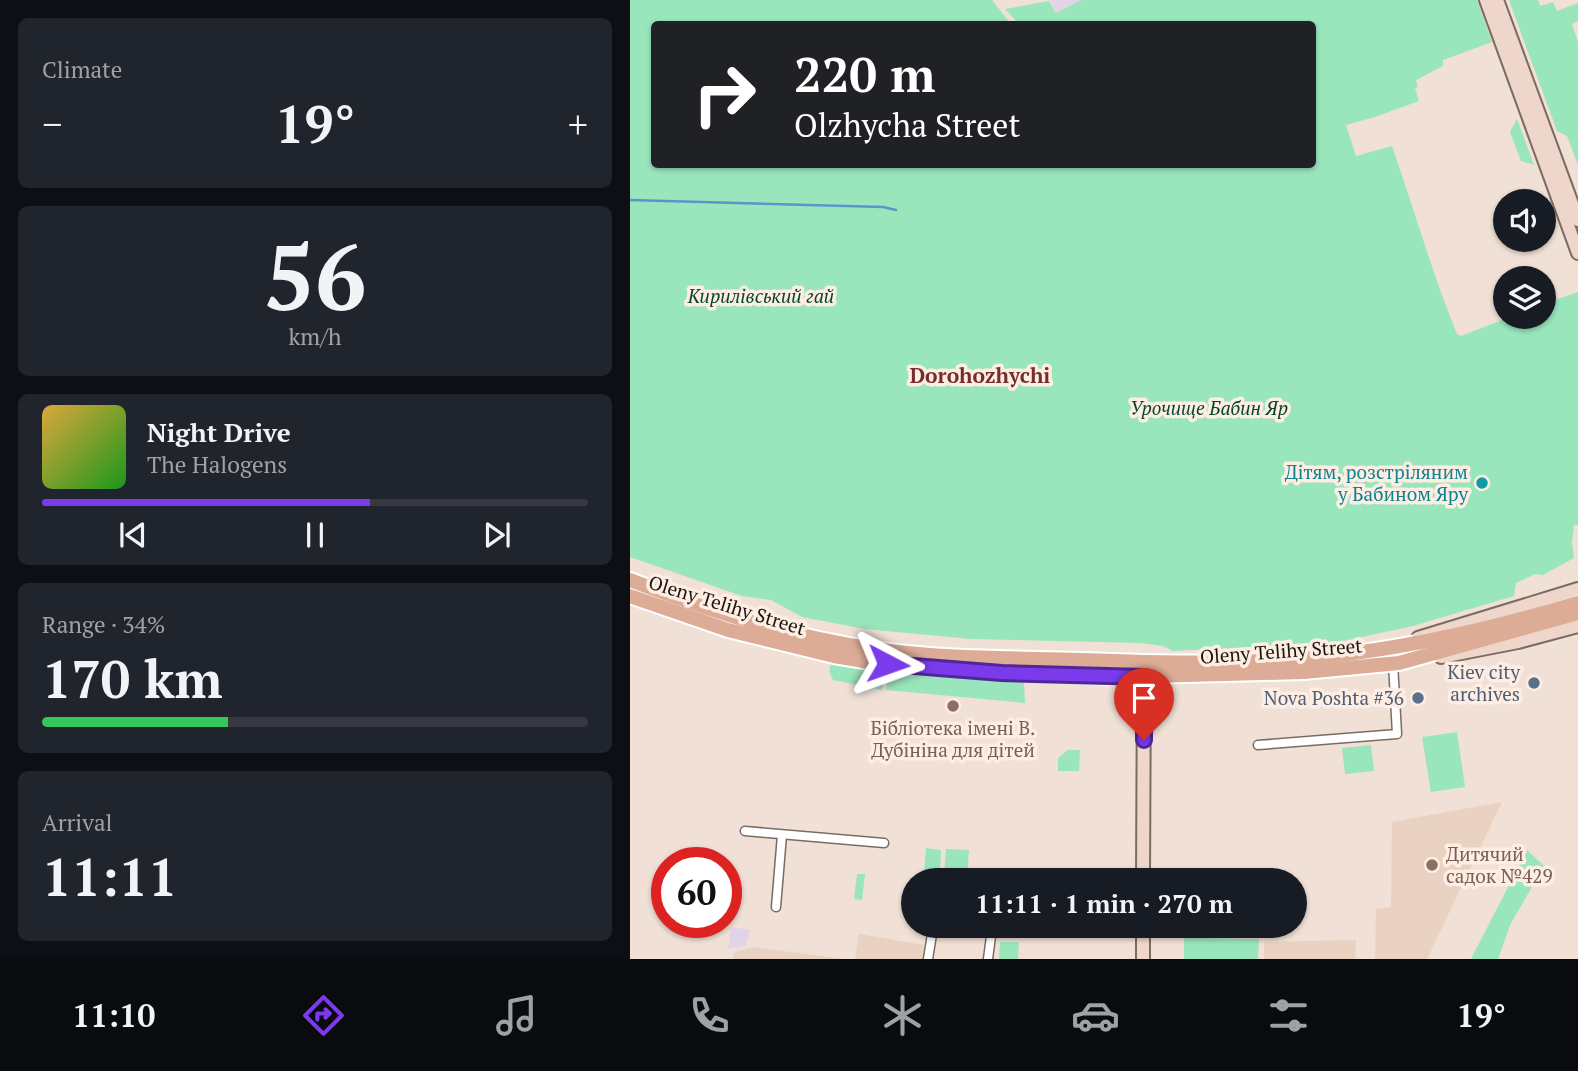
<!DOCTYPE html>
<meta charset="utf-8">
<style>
:root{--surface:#171b24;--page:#20242c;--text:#f1f3f6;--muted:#9ea1a6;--line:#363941;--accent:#7c3aed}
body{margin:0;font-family:"PT Serif",serif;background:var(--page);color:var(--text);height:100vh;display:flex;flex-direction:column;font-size:26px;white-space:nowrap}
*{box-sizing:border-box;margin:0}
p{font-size:23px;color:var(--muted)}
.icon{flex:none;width:38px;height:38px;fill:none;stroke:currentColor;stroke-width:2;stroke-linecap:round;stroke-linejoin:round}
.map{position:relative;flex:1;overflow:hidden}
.side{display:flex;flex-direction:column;gap:18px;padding:18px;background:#0d0f14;width:630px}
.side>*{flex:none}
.top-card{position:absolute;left:21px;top:21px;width:665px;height:147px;border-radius:7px;box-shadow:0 2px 5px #0004;background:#202124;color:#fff;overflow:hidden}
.tools{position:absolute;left:863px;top:189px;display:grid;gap:14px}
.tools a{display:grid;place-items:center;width:63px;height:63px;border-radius:50%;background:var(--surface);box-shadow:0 2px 5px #0004;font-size:35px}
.speed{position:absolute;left:21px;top:847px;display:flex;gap:14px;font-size:35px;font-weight:700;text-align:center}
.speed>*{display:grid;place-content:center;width:91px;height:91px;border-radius:50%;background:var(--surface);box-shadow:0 2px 5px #0004;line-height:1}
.speed .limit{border:10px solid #d22;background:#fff;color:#111}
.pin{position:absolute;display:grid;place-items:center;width:60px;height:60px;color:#fff;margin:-72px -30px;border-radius:50% 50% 50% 0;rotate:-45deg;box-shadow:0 0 7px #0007}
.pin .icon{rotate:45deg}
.me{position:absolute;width:77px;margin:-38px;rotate:94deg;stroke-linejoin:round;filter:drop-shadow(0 0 5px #0008)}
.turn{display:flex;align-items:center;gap:24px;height:147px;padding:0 28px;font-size:32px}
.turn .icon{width:91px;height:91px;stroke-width:2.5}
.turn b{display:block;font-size:49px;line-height:60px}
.big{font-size:52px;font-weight:800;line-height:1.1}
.side .card{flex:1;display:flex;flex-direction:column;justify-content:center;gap:10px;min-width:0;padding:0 24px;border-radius:10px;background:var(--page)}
.side .dial{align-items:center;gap:0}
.dial b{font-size:91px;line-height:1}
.song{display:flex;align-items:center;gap:21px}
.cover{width:84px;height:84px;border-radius:10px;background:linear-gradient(135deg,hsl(40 70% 55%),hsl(120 70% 35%))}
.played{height:7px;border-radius:4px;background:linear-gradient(90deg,var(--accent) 60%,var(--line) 60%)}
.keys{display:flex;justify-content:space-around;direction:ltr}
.heat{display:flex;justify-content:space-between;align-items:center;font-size:38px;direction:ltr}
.charge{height:10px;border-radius:5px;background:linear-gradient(90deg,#34c759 34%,var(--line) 0)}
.trip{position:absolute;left:271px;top:868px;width:406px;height:70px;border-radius:35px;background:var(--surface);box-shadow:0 2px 5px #0004;font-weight:800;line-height:70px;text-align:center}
.menu{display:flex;height:112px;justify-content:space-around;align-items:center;background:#090b0e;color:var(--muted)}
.menu .icon{width:49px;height:49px}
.menu .active{color:var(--accent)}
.menu b{font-size:32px;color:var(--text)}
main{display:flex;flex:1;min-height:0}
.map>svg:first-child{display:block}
</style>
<main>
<section class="side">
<div class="card"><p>Climate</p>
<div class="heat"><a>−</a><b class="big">19°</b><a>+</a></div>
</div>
<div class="card dial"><b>56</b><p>km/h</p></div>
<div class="card">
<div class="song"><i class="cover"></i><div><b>Night Drive</b><p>The Halogens</p></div></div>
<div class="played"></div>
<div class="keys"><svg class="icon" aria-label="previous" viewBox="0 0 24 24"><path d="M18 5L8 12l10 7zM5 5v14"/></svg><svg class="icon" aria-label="pause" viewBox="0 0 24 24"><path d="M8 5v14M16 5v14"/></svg><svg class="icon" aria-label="next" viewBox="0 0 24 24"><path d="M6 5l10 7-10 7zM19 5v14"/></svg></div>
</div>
<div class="card"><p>Range · 34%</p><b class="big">170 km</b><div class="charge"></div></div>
<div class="card"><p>Arrival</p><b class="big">11:11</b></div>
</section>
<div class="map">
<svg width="948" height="959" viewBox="0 0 948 959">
<rect width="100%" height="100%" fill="#f0e0d5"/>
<g fill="#e2d4e7">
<path d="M 420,0 L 451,0 L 426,13 Z"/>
<path d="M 101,927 L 120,930 L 116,946 L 98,949 Z"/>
</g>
<g fill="#e9d2c2">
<path d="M 872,802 L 797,959 L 745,959 L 746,909 L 761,907 L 762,822 Z"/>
<path d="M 229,934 L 294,945 L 292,959 L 225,959 Z"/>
<path d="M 726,940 L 725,959 L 634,959 L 634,942 Z"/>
<path d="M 122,947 L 214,959 L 103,959 L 104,952 Z"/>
</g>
<g fill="#99e5bc">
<path d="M 0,0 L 362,0 L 381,24 L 24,24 L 24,164 L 682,164 L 682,24 L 389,24 L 375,9 L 419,1 L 426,13 L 451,0 L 847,0 L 862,42 L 813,60 L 813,66 L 786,80 L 788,87 L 785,88 L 789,101 L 745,117 L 716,125 L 726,156 L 762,146 C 784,209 802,273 827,334 L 831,336 L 880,317 L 914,317 L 914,304 L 948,292 L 948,525 L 944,525 L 942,543 L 944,558 L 913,575 L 905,574 L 886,583 L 884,596 L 783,626 L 704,643 L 543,651 L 533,646 L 510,643 L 341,639 L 235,629 L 172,617 L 141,600 L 112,596 L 0,557 Z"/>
<path d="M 879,0 L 908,0 L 910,6 L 923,2 L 927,11 L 948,3 L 948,21 L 942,24 L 948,42 L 948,165 L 937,136 L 927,131 Z"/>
<path d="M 887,119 L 904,165 L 891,161 L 880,132 Z"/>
<path d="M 201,663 L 255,673 L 252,690 L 203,680 L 199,671 Z"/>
<path d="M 259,673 L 394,683 L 395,703 L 256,690 Z"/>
<path d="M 827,732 L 835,787 L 801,792 L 792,737 Z"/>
<path d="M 741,745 L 744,771 L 715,774 L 712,748 Z"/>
<path d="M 438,750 L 450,750 L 449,771 L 428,771 L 428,758 Z"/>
<path d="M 296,848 L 311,850 L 310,873 L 302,873 L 314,874 L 316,849 L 339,850 L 337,880 L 288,880 L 289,872 L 294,872 Z"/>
<path d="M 897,850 L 914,866 L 880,925 L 868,959 L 841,959 Z"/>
<path d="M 556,871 L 610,873 L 610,880 L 556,880 Z"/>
<path d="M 227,874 L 235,874 L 232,900 L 224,899 Z"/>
<path d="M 554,938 L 629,939 L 628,959 L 554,959 Z"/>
<path d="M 370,942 L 389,942 L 388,959 L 369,959 Z"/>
</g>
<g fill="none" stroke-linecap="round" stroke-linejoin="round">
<path stroke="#5995c7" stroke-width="2.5" d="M 0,200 L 253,207 L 266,210"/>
<defs>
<g id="minor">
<path d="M 628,745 L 767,734 L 763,663"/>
<path d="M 115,831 L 254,843"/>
<path d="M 146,907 L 152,835"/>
<path d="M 298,959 L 303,928"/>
<path d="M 358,959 L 361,936"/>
</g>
<g id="secondary">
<path d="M 856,0 L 948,253"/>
<path d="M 867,0 L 948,220"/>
<path d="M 788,638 L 948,589"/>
<path d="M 811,657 L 888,642 L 948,626"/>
<path d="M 513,880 L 514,669"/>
<path d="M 513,959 L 513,926"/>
</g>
<g id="primary">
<path d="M 0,580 C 79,611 160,637 244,649 C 312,659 382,658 451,660 C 533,663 617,665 700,656 C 783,647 868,627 948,603"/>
<path d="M 0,596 L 98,630 L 204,656 L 258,665 L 480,677 L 674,672 L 769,663 L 948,613"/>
</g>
</defs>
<use href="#minor" stroke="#7b6c63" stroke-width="11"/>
<use href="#secondary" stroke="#7b6c63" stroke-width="16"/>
<use href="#primary" stroke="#fff" stroke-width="18"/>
<use href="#minor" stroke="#fff" stroke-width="8"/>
<use href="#secondary" stroke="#eed6ca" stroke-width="12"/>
<use href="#primary" stroke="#ddac96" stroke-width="14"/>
</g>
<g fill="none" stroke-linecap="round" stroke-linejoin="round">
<defs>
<path id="route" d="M 258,664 L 372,673 L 514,677 L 514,740"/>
</defs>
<use href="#route" stroke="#51269a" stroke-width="18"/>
<use href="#route" stroke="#7c3aed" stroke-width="12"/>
</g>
<circle fill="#0f9aa8" stroke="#feede2" stroke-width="2.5" cx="852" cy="483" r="7"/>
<g fill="#5c6f8a" stroke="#feede2" stroke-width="2.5">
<circle cx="904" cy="683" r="7"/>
<circle cx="788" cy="698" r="7"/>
</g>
<g fill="#8d6e63" stroke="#feede2" stroke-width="2.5">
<circle cx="323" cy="706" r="7"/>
<circle cx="802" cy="865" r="7"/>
</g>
<g text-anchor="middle" stroke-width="7" stroke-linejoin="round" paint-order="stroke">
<g font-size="19" font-style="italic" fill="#05472d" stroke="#feede2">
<text x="131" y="303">Кирилівський гай</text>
<text x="579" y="415">Урочище Бабин Яр</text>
</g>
<g font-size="19" fill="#0d838f" stroke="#feede2" text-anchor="end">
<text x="838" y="479">Дітям, розстріляним<tspan x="838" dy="22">у Бабином Яру</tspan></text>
</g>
<g font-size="19" fill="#1b1511" stroke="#feede2">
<text transform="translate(97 605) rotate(17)" y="7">Oleny Telihy Street</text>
<text transform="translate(651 651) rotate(-4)" y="7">Oleny Telihy Street</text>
</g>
<g font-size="19" fill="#4e5e75" stroke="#feede2" text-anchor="end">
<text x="890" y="679">Kiev city<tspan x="890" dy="22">archives</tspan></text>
<text x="774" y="705">Nova Poshta #36</text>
</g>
<g font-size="19" fill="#785e54" stroke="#feede2">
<text x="323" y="735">Бібліотека імені В.<tspan x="323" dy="22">Дубініна для дітей</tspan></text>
<text x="816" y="861" text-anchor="start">Дитячий<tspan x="816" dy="22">садок №429</tspan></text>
</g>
<g font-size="21" font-weight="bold" fill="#742e2b" stroke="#feede2">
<text x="350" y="383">Dorohozhychi</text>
</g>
</g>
</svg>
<div class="tools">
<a><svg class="icon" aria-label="sound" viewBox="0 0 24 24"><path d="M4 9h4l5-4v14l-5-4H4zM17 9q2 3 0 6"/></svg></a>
<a><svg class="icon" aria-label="layers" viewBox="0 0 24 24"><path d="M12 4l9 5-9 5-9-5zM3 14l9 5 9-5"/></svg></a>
</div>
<div class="speed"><div class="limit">60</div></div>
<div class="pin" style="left:514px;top:740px;background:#d93025"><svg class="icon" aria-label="arrive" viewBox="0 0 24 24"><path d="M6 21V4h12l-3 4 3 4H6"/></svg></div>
<svg class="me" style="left:258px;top:664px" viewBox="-20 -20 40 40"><path d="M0-17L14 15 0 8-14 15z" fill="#7c3aed" stroke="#fff" stroke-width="4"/></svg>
<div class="trip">11:11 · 1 min · 270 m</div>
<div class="top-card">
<div class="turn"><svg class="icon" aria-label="right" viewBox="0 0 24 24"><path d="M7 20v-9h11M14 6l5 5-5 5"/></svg><div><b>220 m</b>Olzhycha Street</div></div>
</div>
</div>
</main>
<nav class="menu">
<b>11:10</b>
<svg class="icon active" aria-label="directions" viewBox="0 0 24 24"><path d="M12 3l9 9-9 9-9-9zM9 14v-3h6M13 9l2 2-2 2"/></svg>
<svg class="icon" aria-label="music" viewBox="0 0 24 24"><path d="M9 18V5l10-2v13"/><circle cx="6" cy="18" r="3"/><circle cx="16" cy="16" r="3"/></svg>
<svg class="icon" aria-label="phone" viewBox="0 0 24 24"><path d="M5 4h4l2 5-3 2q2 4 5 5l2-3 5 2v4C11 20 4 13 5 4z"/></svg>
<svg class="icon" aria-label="climate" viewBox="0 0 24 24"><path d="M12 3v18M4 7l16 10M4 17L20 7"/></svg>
<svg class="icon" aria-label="car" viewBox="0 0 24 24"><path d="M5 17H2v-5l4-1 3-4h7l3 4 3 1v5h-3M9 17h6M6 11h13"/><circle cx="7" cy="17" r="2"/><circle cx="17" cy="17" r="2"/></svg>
<svg class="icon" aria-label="filters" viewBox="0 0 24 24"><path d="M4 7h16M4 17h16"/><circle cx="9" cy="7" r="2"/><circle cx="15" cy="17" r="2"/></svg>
<b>19°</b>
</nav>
